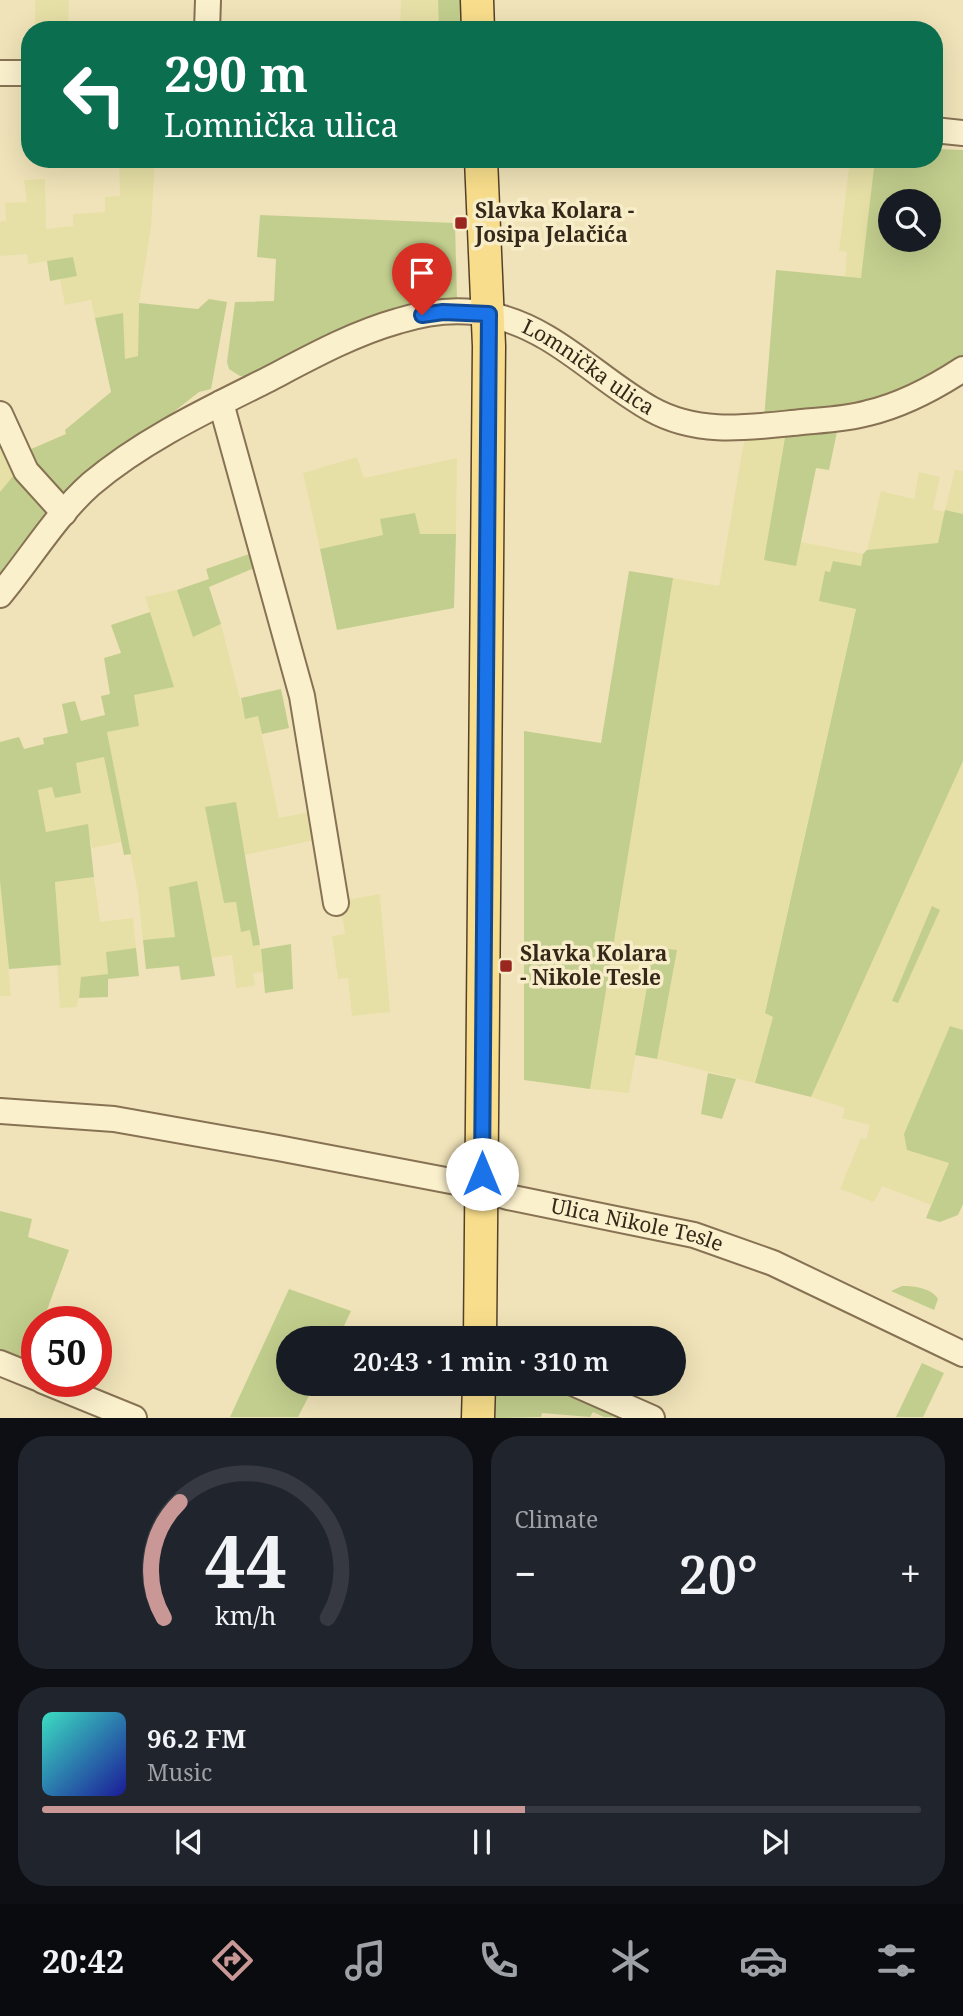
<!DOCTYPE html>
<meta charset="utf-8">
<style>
:root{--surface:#171b24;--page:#20242c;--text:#f1f3f6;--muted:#9ea1a6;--line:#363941;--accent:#c99796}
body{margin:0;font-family:"Noto Serif",serif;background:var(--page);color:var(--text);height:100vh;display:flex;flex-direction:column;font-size:26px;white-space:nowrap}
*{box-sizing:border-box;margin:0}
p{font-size:23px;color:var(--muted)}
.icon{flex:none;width:38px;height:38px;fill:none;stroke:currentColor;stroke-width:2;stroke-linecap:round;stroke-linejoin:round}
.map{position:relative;height:1418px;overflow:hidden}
.panel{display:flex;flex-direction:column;gap:18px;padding:18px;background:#0d0f14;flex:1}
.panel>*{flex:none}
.guide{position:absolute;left:21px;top:21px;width:922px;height:147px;border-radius:28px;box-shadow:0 7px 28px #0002;background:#0b6e4f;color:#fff;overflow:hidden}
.buttons{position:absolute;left:878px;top:189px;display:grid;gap:14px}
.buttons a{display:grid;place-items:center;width:63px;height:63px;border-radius:50%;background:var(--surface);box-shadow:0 7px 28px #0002;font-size:35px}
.speed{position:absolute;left:21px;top:1306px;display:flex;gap:14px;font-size:35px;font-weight:700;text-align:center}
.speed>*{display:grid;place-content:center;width:91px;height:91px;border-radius:50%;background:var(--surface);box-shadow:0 7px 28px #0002;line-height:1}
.speed .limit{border:10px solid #d22;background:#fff;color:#111}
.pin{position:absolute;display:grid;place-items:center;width:60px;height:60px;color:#fff;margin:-72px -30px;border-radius:50% 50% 50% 0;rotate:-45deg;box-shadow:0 0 7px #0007}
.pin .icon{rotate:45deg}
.me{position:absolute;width:77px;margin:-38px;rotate:0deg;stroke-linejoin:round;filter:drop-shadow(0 0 5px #0008)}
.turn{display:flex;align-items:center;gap:24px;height:147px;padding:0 28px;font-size:32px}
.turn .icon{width:91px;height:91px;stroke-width:2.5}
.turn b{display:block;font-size:49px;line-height:60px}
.big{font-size:52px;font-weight:600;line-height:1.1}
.panel .tile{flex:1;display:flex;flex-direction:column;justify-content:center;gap:10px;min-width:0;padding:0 24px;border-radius:28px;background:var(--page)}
.panel .dial{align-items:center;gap:0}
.dial svg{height:182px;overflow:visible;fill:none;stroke:var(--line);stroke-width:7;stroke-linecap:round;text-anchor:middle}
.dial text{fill:var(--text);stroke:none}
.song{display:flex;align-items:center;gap:21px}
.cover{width:84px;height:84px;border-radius:10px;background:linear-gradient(135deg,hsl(170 70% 55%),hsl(240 70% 35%))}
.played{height:7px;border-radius:4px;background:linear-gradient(90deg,var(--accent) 55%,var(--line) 55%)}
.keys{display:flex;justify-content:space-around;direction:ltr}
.heat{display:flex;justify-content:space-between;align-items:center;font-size:38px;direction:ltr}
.panel .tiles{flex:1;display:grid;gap:18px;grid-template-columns:1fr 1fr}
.tile:last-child{grid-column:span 2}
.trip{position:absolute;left:276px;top:1326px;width:410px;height:70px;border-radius:35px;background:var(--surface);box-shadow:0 7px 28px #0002;font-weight:600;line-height:70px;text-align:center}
.dock{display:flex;height:112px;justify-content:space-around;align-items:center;background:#090b0e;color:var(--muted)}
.dock .icon{width:49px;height:49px}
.dock .active{color:var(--accent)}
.dock b{font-size:32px;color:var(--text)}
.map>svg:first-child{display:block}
</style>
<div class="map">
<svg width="963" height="1418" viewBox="0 0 963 1418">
<rect width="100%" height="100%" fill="#f0e3b9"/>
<g fill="#e6e0a6">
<path d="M 35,0 L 69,0 L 68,30 L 35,30 Z"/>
<path d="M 401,0 L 438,0 L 439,30 L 400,30 Z"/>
<path d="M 119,159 L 155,159 L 151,227 L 139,303 L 138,356 L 125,359 L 122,314 L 95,318 L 91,300 L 65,305 L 60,279 L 77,276 L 73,257 L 28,264 L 27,254 L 0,256 L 0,222 L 6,220 L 5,203 L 27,202 L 24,180 L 45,179 L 46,229 L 73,226 L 73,214 L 105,212 L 105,197 L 120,196 Z"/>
<path d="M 850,159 L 875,159 L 862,278 L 845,276 L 847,252 L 839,251 Z"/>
<path d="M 786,432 L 795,566 L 801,542 L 863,554 L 861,566 L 833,561 L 830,572 L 825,571 L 820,601 L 856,608 L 765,1012 L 773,1017 L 755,1083 L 657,1059 L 677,950 L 655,947 L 629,1093 L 590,1089 L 673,578 L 719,586 L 744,442 L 747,437 Z"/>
<path d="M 0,434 L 18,470 L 0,492 Z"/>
<path d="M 357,457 L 364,478 L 457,458 L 456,534 L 419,534 L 415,514 L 383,535 L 320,549 L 303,473 Z"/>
<path d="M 955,470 L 963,471 L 963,514 L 945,510 Z"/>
<path d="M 919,472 L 940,477 L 933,509 L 945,512 L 938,543 L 867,550 L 881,491 L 914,499 Z"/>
<path d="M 177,590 L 193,636 L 221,624 L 245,718 L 258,716 L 279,818 L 315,811 L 319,839 L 245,855 L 236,802 L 219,876 L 224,903 L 236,902 L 241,931 L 250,930 L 253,946 L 260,945 L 263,972 L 253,973 L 255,986 L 236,988 L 232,955 L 210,958 L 175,937 L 143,940 L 138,894 L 107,732 L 139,726 L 133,695 L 155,627 L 145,597 Z"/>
<path d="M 105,756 L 121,842 L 92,848 L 87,825 L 46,832 L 38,790 L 53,787 L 55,798 L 81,793 L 75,762 Z"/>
<path d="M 963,761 L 963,1030 L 950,1026 L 907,1150 L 949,1163 L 931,1205 L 882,1186 L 874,1202 L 840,1189 L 861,1138 L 866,1139 L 870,1125 L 842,1118 L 845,1108 L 811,1097 Z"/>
<path d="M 94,877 L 100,922 L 133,918 L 136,948 L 106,952 L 108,974 L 82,977 L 77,1007 L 60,1008 L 57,965 L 61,965 L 55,882 Z"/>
<path d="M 0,881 L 11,996 L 0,996 Z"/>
<path d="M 380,894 L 390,1012 L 352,1016 L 348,978 L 338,979 L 332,936 L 345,934 L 340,901 Z"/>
</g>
<g fill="#c2ce8d" fill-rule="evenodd">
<path d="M 438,0 L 466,0 L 467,30 L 439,30 Z"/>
<path d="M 935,149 L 963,150 L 963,360 L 881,403 L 764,419 L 776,270 L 861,278 L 875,159 L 934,159 ZM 891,201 L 929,201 L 929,240 L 891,240 Z"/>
<path d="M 260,215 L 455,223 L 457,299 L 250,376 L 240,376 L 229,369 L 227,362 L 235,302 L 274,301 L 276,259 L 257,257 Z"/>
<path d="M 73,257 L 77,276 L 50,281 L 47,261 Z"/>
<path d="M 209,299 L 227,302 L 211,389 L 199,392 L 60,501 L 22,453 L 66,434 L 65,430 L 111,392 L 95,318 L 123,313 L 125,359 L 138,356 L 139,303 L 198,309 Z"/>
<path d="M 838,427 L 829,470 L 816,468 L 796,566 L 764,560 L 786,432 Z"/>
<path d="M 18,470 L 46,502 L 49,515 L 0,577 L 0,492 Z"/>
<path d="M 945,510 L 963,514 L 963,761 L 811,1097 L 755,1083 L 773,1017 L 765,1013 L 856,609 L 819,601 L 825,571 L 830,572 L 833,561 L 861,566 L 863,554 L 867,550 L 938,543 Z"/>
<path d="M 415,513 L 420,534 L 456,534 L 454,608 L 337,630 L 320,549 L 383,535 L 380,519 Z"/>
<path d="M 255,552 L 259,566 L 209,587 L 221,624 L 193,637 L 177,590 L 209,579 L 206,569 Z"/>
<path d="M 629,571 L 673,578 L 590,1089 L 524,1080 L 524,731 L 601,743 Z"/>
<path d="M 150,612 L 174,687 L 134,695 L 139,726 L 107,732 L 131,854 L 124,855 L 104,757 L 76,763 L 81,793 L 55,798 L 52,787 L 38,790 L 46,832 L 88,824 L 94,877 L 55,882 L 61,965 L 9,969 L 0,881 L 0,742 L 19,737 L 24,749 L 44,744 L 43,738 L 68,733 L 62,704 L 75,701 L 81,721 L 105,715 L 101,696 L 110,694 L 104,658 L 121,653 L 111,625 Z"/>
<path d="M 281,689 L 289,728 L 262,734 L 258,716 L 245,719 L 241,698 Z"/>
<path d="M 236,802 L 260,945 L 253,946 L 250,930 L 241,932 L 236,902 L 224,903 L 205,807 Z"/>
<path d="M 197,881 L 215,976 L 181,980 L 179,966 L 146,969 L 143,940 L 175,937 L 169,887 Z"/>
<path d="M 932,906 L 940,910 L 898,1003 L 892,1001 Z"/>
<path d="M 291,944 L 293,989 L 265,993 L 261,949 Z"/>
<path d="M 654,947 L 677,950 L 657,1059 L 635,1055 Z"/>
<path d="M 136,948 L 139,976 L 108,979 L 108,997 L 79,998 L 81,977 L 108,974 L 106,952 Z"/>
<path d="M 950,1026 L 963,1030 L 963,1204 L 958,1215 L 940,1222 L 926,1218 L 949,1163 L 907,1150 L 904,1134 Z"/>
<path d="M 708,1073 L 736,1079 L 722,1119 L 701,1114 Z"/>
<path d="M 0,1211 L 32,1219 L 28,1237 L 69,1250 L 43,1321 L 37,1321 L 37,1339 L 29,1360 L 0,1350 Z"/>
<path d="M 902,1286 C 915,1286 931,1288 938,1299 L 934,1310 L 891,1291 Z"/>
<path d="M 289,1289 L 351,1311 L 338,1339 L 289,1339 L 289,1384 L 315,1384 L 298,1417 L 230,1417 Z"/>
<path d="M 922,1363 L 944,1373 L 923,1417 L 896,1417 Z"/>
<path d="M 494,1384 L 561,1384 L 636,1416 L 604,1417 L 593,1412 L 590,1417 L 542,1413 L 541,1417 L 492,1418 Z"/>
</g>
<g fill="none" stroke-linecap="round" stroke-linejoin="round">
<defs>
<g id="minor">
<path d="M 207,30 L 208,0"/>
<path d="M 0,73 L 30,73"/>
<path d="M 934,130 L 963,133"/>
<path d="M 221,403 L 302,696 L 336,903"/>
<path d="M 0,414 L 26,471 L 64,513"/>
<path id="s1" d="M 0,595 C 30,559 56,515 91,484 C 143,440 207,410 267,380 C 309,358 352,334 398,321 C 427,312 461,308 491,315 C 555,329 596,378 651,409 C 699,436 751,427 802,422 C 824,420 847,419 868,413 C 902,405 934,388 963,369"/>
<path id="s2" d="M 0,1111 L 114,1119 L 278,1148 L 456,1182 L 508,1197 L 694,1235 L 773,1263 L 963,1354"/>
<path d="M 0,1363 L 37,1378"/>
<path d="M 43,1381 L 134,1418"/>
<path d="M 575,1384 L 652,1418"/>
</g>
<g id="major">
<path d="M 477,0 L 478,30"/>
<path d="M 480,1339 L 489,346 L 481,159"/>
<path d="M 478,1418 L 479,1384"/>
</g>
</defs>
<use href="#minor" stroke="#877253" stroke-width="28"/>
<use href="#major" stroke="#544028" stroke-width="35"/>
<use href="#minor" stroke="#fbf0cc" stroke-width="24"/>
<use href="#major" stroke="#f8de8c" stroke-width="32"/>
</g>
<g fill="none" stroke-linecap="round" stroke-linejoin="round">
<defs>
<path id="route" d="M 422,315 L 443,312 L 489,314 L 482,1174"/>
</defs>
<use href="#route" stroke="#114b97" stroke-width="18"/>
<use href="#route" stroke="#1a73e8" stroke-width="12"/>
</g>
<g fill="#992720" stroke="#f7edc9" stroke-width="2.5">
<rect x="454" y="216" width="14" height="14" rx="3.5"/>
<rect x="499" y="959" width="14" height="14" rx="3.5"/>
</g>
<g text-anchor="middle" stroke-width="7" stroke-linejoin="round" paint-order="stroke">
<g font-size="21" font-weight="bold" fill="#352819" stroke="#f7edc9" text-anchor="start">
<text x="475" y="218">Slavka Kolara -<tspan x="475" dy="24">Josipa Jelačića</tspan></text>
<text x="520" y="961">Slavka Kolara<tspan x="520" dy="24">- Nikole Tesle</tspan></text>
</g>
<g font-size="21" fill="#352819" stroke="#f7edc9">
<text dy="7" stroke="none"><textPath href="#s1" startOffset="698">Lomnička ulica</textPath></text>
<text dy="7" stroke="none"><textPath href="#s2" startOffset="648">Ulica Nikole Tesle</textPath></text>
</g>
</g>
</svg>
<div class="buttons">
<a><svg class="icon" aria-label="search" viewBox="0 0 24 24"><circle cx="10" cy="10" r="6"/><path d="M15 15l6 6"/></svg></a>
</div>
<div class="speed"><div class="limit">50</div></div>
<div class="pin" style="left:422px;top:315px;background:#d93025"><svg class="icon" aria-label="arrive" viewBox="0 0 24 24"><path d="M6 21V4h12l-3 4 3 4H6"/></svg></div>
<svg class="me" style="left:482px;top:1174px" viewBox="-20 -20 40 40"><circle r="19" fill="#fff"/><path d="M0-13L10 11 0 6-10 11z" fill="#1a73e8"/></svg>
<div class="trip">20:43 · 1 min · 310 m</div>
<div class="guide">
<div class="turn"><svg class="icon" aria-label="left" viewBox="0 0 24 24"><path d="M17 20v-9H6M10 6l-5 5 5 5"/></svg><div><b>290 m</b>Lomnička ulica</div></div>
</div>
</div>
<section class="panel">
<div class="tiles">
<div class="tile dial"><svg viewBox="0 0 100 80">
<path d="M14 69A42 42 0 1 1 86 69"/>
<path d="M14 69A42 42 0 0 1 21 18" stroke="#c99796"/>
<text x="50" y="56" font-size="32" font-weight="700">44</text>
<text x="50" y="72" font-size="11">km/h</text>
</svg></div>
<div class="tile"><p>Climate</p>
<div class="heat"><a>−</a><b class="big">20°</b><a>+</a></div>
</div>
<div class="tile">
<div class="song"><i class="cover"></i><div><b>96.2 FM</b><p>Music</p></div></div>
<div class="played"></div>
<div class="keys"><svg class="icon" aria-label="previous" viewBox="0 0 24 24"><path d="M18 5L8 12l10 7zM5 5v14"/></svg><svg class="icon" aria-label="pause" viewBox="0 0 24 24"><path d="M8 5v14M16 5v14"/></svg><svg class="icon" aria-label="next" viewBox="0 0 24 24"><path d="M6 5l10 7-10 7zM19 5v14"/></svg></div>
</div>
</div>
</section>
<nav class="dock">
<b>20:42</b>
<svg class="icon active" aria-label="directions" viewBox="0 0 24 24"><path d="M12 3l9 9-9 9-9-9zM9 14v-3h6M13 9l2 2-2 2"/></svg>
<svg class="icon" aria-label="music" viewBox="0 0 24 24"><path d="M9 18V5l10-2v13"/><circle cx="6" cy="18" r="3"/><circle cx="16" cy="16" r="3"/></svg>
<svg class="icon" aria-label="phone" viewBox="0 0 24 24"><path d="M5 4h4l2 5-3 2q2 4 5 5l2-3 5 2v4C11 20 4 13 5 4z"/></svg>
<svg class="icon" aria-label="climate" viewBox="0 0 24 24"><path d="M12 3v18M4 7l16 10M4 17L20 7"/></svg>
<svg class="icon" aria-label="car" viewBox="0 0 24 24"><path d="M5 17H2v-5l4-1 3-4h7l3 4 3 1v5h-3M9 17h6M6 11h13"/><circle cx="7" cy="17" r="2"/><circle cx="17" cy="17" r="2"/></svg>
<svg class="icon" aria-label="filters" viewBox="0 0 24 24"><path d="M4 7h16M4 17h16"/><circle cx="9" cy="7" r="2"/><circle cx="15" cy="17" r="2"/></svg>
</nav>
